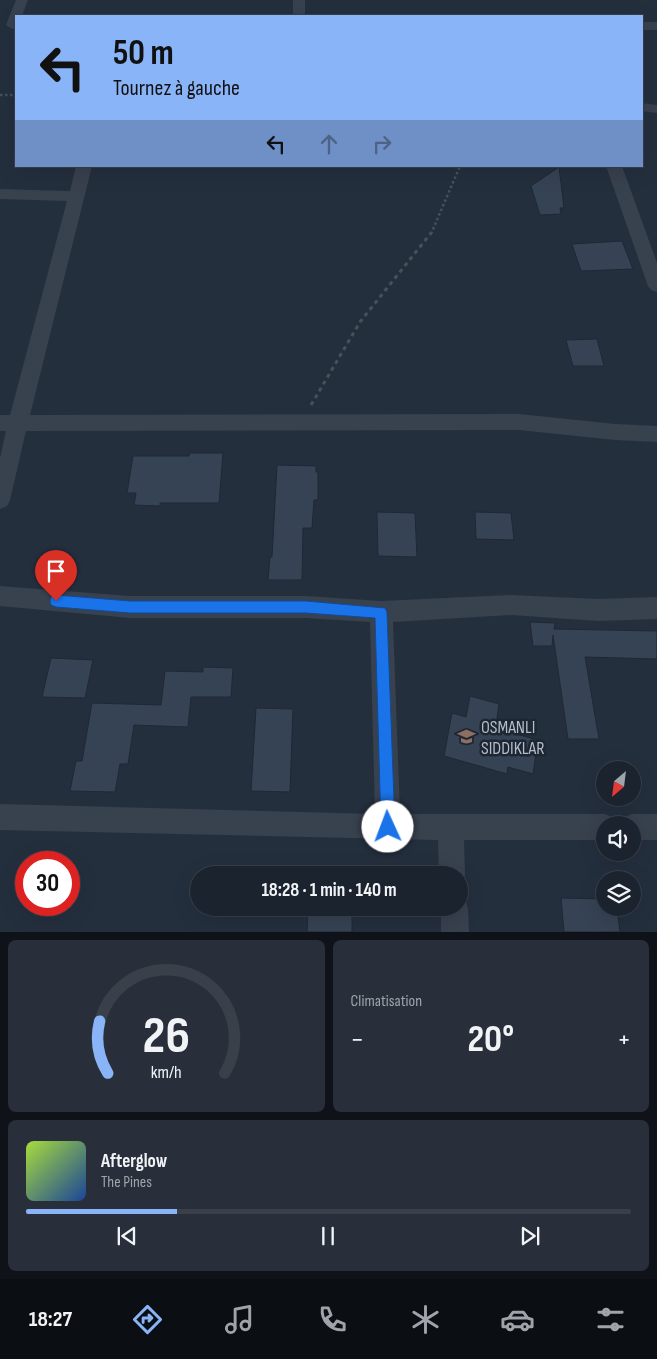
<!DOCTYPE html>
<html lang="fr">
<meta charset="utf-8">
<style>
:root{--surface:#1b232e;--page:#282f3a;--text:#f1f3f6;--muted:#a0a4aa;--line:#39404a;--accent:#8ab4f8}
body{margin:0;font-family:"Sofia Sans Condensed",sans-serif;background:var(--page);color:var(--text);height:100vh;display:flex;flex-direction:column;font-size:19px;white-space:nowrap}
*{box-sizing:border-box;margin:0}
p{font-size:16px;color:var(--muted)}
.icon{flex:none;width:28px;height:28px;fill:none;stroke:currentColor;stroke-width:2;stroke-linecap:round;stroke-linejoin:round}
.map{position:relative;height:932px;overflow:hidden}
.sheet{display:flex;flex-direction:column;gap:8px;padding:8px;background:#0f1319;flex:1}
.sheet>*{flex:none}
.guide{position:absolute;left:15px;top:15px;width:628px;height:152px;border-radius:0px;box-shadow:0 5px 20px #0002,0 0 0 1px var(--line);background:#8ab4f8;color:#111;overflow:hidden}
.needle{width:32px;rotate:208deg}
.tools{position:absolute;left:596px;top:761px;display:grid;gap:10px}
.tools a{display:grid;place-items:center;width:45px;height:45px;border-radius:50%;background:var(--surface);box-shadow:0 5px 20px #0002,0 0 0 1px var(--line);font-size:25px}
.speed{position:absolute;left:15px;top:851px;display:flex;gap:10px;font-size:25px;font-weight:700;text-align:center}
.speed>*{display:grid;place-content:center;width:65px;height:65px;border-radius:50%;background:var(--surface);box-shadow:0 5px 20px #0002,0 0 0 1px var(--line);line-height:1}
.speed .limit{border:8px solid #d22;background:#fff;color:#111}
.pin{position:absolute;display:grid;place-items:center;width:42px;height:42px;color:#fff;margin:-51px -21px;border-radius:50% 50% 50% 0;rotate:-45deg;box-shadow:0 0 5px #0007}
.pin .icon{rotate:45deg}
.me{position:absolute;width:55px;margin:-28px;rotate:358deg;stroke-linejoin:round;filter:drop-shadow(0 0 4px #0008)}
.turn{display:flex;align-items:center;gap:18px;height:105px;padding:0 15px;font-size:22px}
.turn .icon{width:65px;height:65px;stroke-width:2.5}
.turn b{display:block;font-size:35px;line-height:42px}
.lanes{display:flex;align-items:center;height:48px;padding:0 15px;background:#0003;justify-content:center;gap:25px;direction:ltr}
.lanes .off{opacity:.35}
.big{font-size:38px;font-weight:700;line-height:1.1}
.sheet .tile{flex:1;display:flex;flex-direction:column;justify-content:center;gap:8px;min-width:0;padding:0 18px;border-radius:8px;background:var(--page)}
.sheet .dial{align-items:center;gap:0}
.dial svg{height:130px;overflow:visible;fill:none;stroke:var(--line);stroke-width:7;stroke-linecap:round;text-anchor:middle}
.dial text{fill:var(--text);stroke:none}
.song{display:flex;align-items:center;gap:15px}
.cover{width:60px;height:60px;border-radius:8px;background:linear-gradient(135deg,hsl(80 70% 55%),hsl(220 70% 35%))}
.played{height:5px;border-radius:2px;background:linear-gradient(90deg,var(--accent) 25%,var(--line) 25%)}
.keys{display:flex;justify-content:space-around;direction:ltr}
.heat{display:flex;justify-content:space-between;align-items:center;font-size:28px;direction:ltr}
.sheet .tiles{flex:1;display:grid;gap:8px;grid-template-columns:1fr 1fr}
.tile:last-child{grid-column:span 2}
.trip{position:absolute;left:190px;top:866px;width:278px;height:50px;border-radius:25px;background:var(--surface);box-shadow:0 5px 20px #0002,0 0 0 1px var(--line);font-weight:700;line-height:50px;text-align:center}
.tab-bar{display:flex;height:80px;justify-content:space-around;align-items:center;background:#0b0e12;color:var(--muted)}
.tab-bar .icon{width:35px;height:35px}
.tab-bar .active{color:var(--accent)}
.tab-bar b{font-size:22px;color:var(--text)}
.map>svg:first-child{display:block}
</style>
<div class="map">
<svg width="657" height="932" viewBox="0 0 657 932">
<rect width="100%" height="100%" fill="#242f3e"/>
<g fill="#364354" stroke="#1f2835">
<path d="M 559,167 L 564,208 L 560,208 L 561,214 L 540,215 L 531,186 Z"/>
<path d="M 622,241 L 633,269 L 581,271 L 572,244 Z"/>
<path d="M 597,339 L 604,366 L 573,366 L 566,340 Z"/>
<path d="M 190,453 L 223,453 L 219,503 L 160,503 L 160,506 L 134,505 L 136,493 L 127,493 L 133,456 L 189,456 Z"/>
<path d="M 277,465 L 316,466 L 316,472 L 318,472 L 318,500 L 314,500 L 312,528 L 303,528 L 302,580 L 268,580 L 270,557 L 272,557 Z"/>
<path d="M 377,512 L 415,513 L 417,557 L 378,556 Z"/>
<path d="M 475,512 L 511,513 L 514,540 L 476,539 Z"/>
<path d="M 530,622 L 555,623 L 554,629 L 657,631 L 657,659 L 585,657 L 599,739 L 568,739 L 553,635 L 552,646 L 533,646 Z"/>
<path d="M 51,658 L 93,660 L 85,698 L 42,697 Z"/>
<path d="M 203,667 L 233,668 L 231,697 L 191,697 L 188,727 L 134,725 L 128,764 L 120,764 L 115,792 L 70,791 L 76,761 L 82,761 L 92,703 L 161,705 L 165,671 L 203,672 Z"/>
<path d="M 470,696 L 499,704 L 496,725 L 513,729 L 512,733 L 538,740 L 533,774 L 508,767 L 507,774 L 444,756 L 452,713 L 466,717 Z"/>
<path d="M 256,708 L 293,709 L 290,792 L 251,791 Z"/>
<path d="M 561,898 L 605,899 L 605,908 L 617,908 L 620,932 L 564,932 Z"/>
<path d="M 308,908 L 352,908 L 352,932 L 307,932 Z"/>
</g>
<g fill="none" stroke-linecap="round" stroke-linejoin="round">
<g stroke="#3f5557" stroke-width="2.5" stroke-dasharray="2.5 2.5" stroke-linecap="butt">
<path d="M 0,95 L 16,95"/>
<path d="M 431,234 L 460,166"/>
</g>
<path stroke="#3f5557" stroke-width="3" stroke-dasharray="4 4" stroke-linecap="butt" d="M 311,405 L 360,322 L 431,233"/>
<g fill="#38414e" fill-rule="evenodd">
<path d="M 16,0 L 28,0 L 22,16 L 16,16 L 16,28 L 12,29 L 6,25 Z"/>
<rect x="293" y="0" width="12" height="16"/>
<rect x="641" y="22" width="16" height="8"/>
<path d="M 641,103 L 657,105 L 657,113 L 641,111 Z"/>
<path d="M 76,166 L 92,166 L 30,415 L 519,414 L 615,424 L 657,426 L 657,442 L 615,440 L 519,430 L 26,431 L 10,500 L 7,506 L 0,509 L 0,458 L 6,431 L 0,431 L 0,415 L 10,415 L 67,201 L 0,199 L 0,189 L 70,191 Z"/>
<path d="M 606,166 L 622,166 L 657,263 L 657,292 L 651,290 L 648,286 Z"/>
<path d="M 0,586 L 130,596 L 306,596 L 381,601 L 512,595 L 598,599 L 657,597 L 657,619 L 598,621 L 512,615 L 393,622 L 400,814 L 605,814 L 614,818 L 617,825 L 605,825 L 605,840 L 464,840 L 465,875 L 461,884 L 459,885 L 459,875 L 439,875 L 438,840 L 0,830 L 0,804 L 375,814 L 370,622 L 306,618 L 130,618 L 0,606 Z"/>
<path d="M 632,814 L 657,814 L 657,840 L 632,840 L 632,825 L 620,825 L 623,818 Z"/>
<path d="M 459,896 L 464,898 L 468,908 L 469,932 L 441,932 L 441,908 L 459,908 Z"/>
</g>
</g>
<path fill="#1a73e8" stroke="#114b97" d="M 56,595 L 130,601 L 306,601 L 385,608 L 387,612 L 395,827 L 393,832 L 388,834 L 383,832 L 381,827 L 375,618 L 306,613 L 130,613 L 56,607 L 51,605 L 50,601 L 51,597 Z"/>
<defs>
<symbol id="school-bare" viewBox="-9 -9 18 18"><path d="M0-5L7-2L0 1L-7-2ZM-4 1L0 2.5L4 1V4Q0 6-4 4Z" fill="#8d6e63" stroke="#1d2633" stroke-width="2.5" paint-order="stroke"/></symbol>
</defs>
<g fill-rule="evenodd">
<use href="#school-bare" x="454" y="724" width="25" height="25"/>
</g>
<g text-anchor="middle" stroke-width="5" stroke-linejoin="round" paint-order="stroke">
<g font-size="18" fill="#b4bcc9" stroke="#1d2633" text-anchor="start">
<text x="481" y="733">OSMANLI<tspan x="481" dy="21">SIDDIKLAR</tspan></text>
</g>
</g>
</svg>
<div class="tools">
<a><svg class="needle" viewBox="-14 -14 28 28"><path d="M0-13l5 13h-10z" fill="#e53935"/><path d="M0 13l5-13h-10z" fill="#a0a4aa"/></svg></a>
<a><svg class="icon" aria-label="sound" viewBox="0 0 24 24"><path d="M4 9h4l5-4v14l-5-4H4zM17 9q2 3 0 6"/></svg></a>
<a><svg class="icon" aria-label="layers" viewBox="0 0 24 24"><path d="M12 4l9 5-9 5-9-5zM3 14l9 5 9-5"/></svg></a>
</div>
<div class="speed"><div class="limit">30</div></div>
<div class="pin" style="left:56px;top:601px;background:#d93025"><svg class="icon" aria-label="arrive" viewBox="0 0 24 24"><path d="M6 21V4h12l-3 4 3 4H6"/></svg></div>
<svg class="me" style="left:388px;top:827px" viewBox="-20 -20 40 40"><circle r="19" fill="#fff"/><path d="M0-13L10 11 0 6-10 11z" fill="#1a73e8"/></svg>
<div class="trip">18:28 · 1 min · 140 m</div>
<div class="guide">
<div class="turn"><svg class="icon" aria-label="left" viewBox="0 0 24 24"><path d="M17 20v-9H6M10 6l-5 5 5 5"/></svg><div><b>50 m</b>Tournez à gauche</div></div>
<div class="lanes"><svg class="icon" aria-label="left" viewBox="0 0 24 24"><path d="M17 20v-9H6M10 6l-5 5 5 5"/></svg><svg class="icon off" aria-label="ahead" viewBox="0 0 24 24"><path d="M12 20V5M6 11l6-6 6 6"/></svg><svg class="icon off" aria-label="right" viewBox="0 0 24 24"><path d="M7 20v-9h11M14 6l5 5-5 5"/></svg></div>
</div>
</div>
<section class="sheet">
<div class="tiles">
<div class="tile dial"><svg viewBox="0 0 100 80">
<path d="M14 69A42 42 0 1 1 86 69"/>
<path d="M14 69A42 42 0 0 1 9 37" stroke="#8ab4f8"/>
<text x="50" y="56" font-size="32" font-weight="700">26</text>
<text x="50" y="72" font-size="11">km/h</text>
</svg></div>
<div class="tile"><p>Climatisation</p>
<div class="heat"><a>−</a><b class="big">20°</b><a>+</a></div>
</div>
<div class="tile">
<div class="song"><i class="cover"></i><div><b>Afterglow</b><p>The Pines</p></div></div>
<div class="played"></div>
<div class="keys"><svg class="icon" aria-label="previous" viewBox="0 0 24 24"><path d="M18 5L8 12l10 7zM5 5v14"/></svg><svg class="icon" aria-label="pause" viewBox="0 0 24 24"><path d="M8 5v14M16 5v14"/></svg><svg class="icon" aria-label="next" viewBox="0 0 24 24"><path d="M6 5l10 7-10 7zM19 5v14"/></svg></div>
</div>
</div>
</section>
<nav class="tab-bar">
<b>18:27</b>
<svg class="icon active" aria-label="directions" viewBox="0 0 24 24"><path d="M12 3l9 9-9 9-9-9zM9 14v-3h6M13 9l2 2-2 2"/></svg>
<svg class="icon" aria-label="music" viewBox="0 0 24 24"><path d="M9 18V5l10-2v13"/><circle cx="6" cy="18" r="3"/><circle cx="16" cy="16" r="3"/></svg>
<svg class="icon" aria-label="phone" viewBox="0 0 24 24"><path d="M5 4h4l2 5-3 2q2 4 5 5l2-3 5 2v4C11 20 4 13 5 4z"/></svg>
<svg class="icon" aria-label="climate" viewBox="0 0 24 24"><path d="M12 3v18M4 7l16 10M4 17L20 7"/></svg>
<svg class="icon" aria-label="car" viewBox="0 0 24 24"><path d="M5 17H2v-5l4-1 3-4h7l3 4 3 1v5h-3M9 17h6M6 11h13"/><circle cx="7" cy="17" r="2"/><circle cx="17" cy="17" r="2"/></svg>
<svg class="icon" aria-label="filters" viewBox="0 0 24 24"><path d="M4 7h16M4 17h16"/><circle cx="9" cy="7" r="2"/><circle cx="15" cy="17" r="2"/></svg>
</nav>
